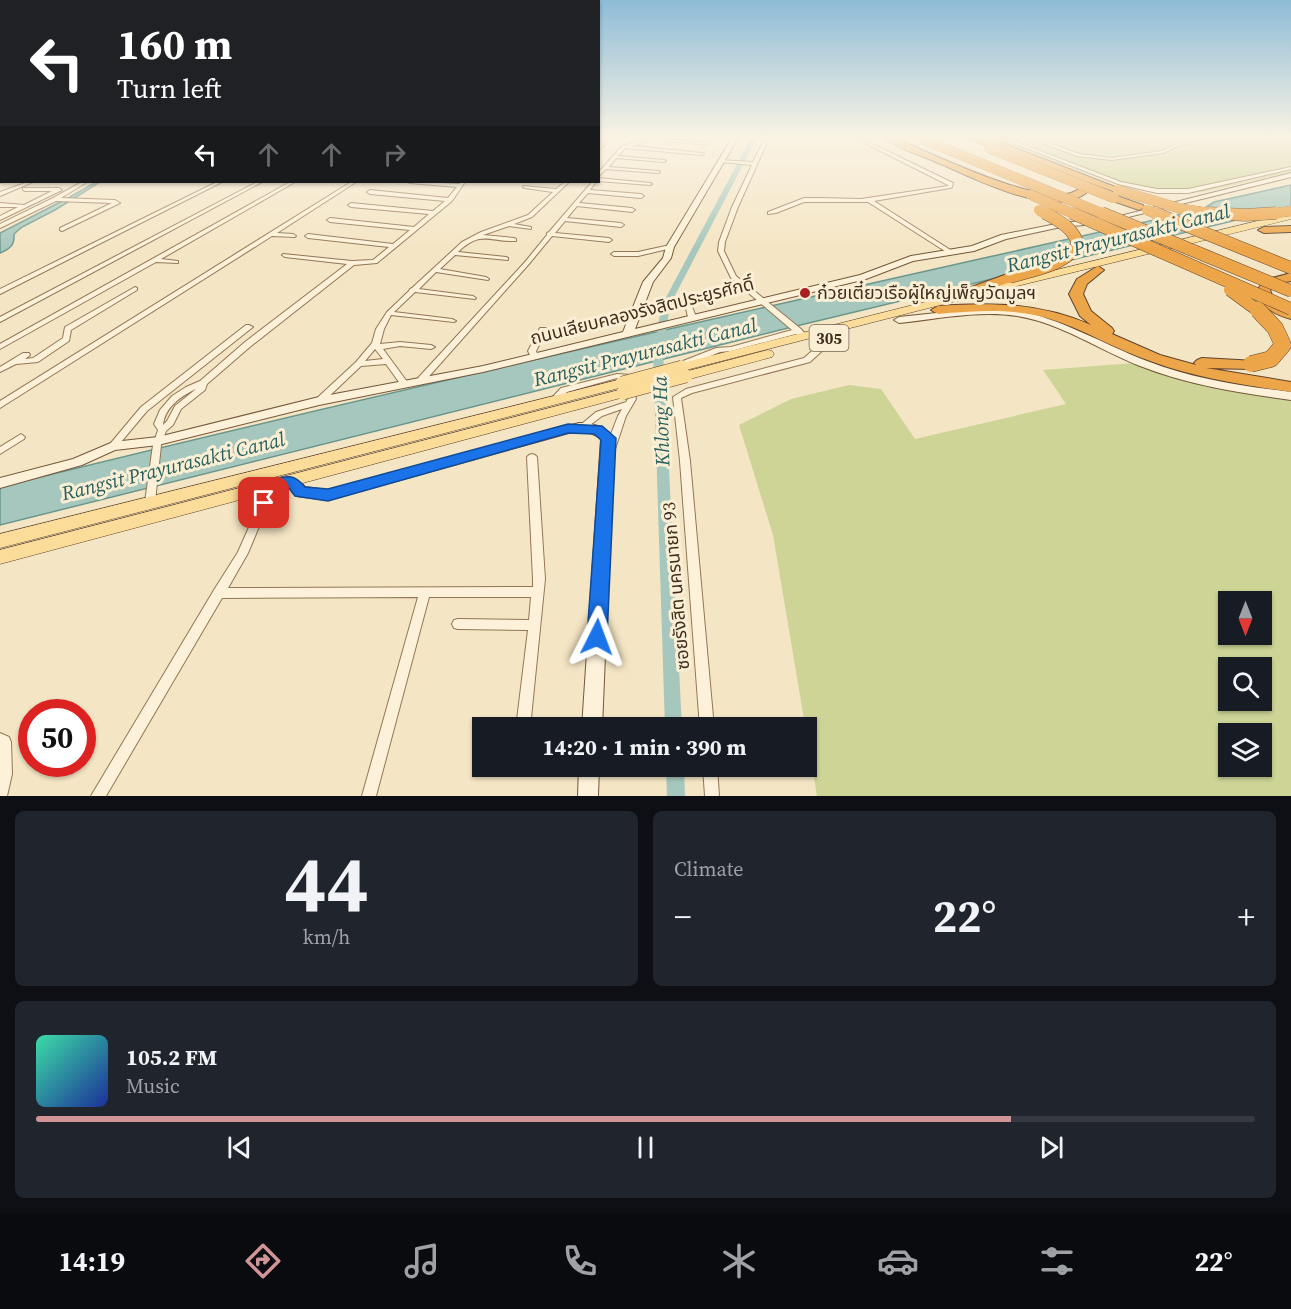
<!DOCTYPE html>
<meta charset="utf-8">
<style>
:root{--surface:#171b24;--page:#20242c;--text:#f1f3f6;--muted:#9ea1a6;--line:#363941;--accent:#d19496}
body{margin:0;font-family:"Source Serif 4","Noto Sans Thai",serif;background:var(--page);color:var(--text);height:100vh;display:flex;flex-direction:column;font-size:22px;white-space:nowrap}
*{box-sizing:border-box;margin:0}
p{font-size:20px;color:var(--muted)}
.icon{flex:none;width:33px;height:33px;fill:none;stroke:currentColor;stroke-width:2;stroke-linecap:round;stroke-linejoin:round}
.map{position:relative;height:796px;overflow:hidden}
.details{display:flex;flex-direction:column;gap:15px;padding:15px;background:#0d0f14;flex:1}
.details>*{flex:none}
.hud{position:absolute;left:0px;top:0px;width:600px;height:183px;box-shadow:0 2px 4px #0004;background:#202124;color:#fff;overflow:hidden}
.needle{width:39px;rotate:180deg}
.buttons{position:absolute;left:1218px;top:591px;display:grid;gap:12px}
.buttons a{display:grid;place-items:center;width:54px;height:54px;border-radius:0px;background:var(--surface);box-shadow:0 2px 4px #0004;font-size:30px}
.speed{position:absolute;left:18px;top:699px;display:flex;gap:12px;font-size:30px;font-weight:700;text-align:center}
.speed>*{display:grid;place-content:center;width:78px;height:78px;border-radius:50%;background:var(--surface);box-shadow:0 2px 4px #0004;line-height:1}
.speed .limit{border:9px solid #d22;background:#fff;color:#111}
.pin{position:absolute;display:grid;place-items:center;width:51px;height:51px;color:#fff;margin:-26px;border-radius:12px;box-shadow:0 3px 9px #0006}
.me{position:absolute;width:66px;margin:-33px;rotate:3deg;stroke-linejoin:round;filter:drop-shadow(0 0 4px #0008)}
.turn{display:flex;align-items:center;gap:21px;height:126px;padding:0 18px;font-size:27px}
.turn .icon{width:78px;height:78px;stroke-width:2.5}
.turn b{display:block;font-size:42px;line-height:51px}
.lanes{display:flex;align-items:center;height:57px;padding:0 18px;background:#0003;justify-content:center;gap:30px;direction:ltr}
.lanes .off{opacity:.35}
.big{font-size:45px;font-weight:700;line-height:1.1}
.details .card{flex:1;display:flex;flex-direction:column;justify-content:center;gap:9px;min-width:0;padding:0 21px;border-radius:9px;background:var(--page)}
.details .dial{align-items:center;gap:0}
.dial b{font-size:78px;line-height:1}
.song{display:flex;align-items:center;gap:18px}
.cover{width:72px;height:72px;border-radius:9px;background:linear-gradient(135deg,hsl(160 70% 55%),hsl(230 70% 35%))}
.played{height:6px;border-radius:3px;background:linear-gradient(90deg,var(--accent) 80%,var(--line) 80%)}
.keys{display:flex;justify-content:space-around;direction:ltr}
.heat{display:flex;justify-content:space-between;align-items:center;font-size:33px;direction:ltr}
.details .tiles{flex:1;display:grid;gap:15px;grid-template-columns:1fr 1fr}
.card:last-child{grid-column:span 2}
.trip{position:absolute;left:472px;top:717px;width:345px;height:60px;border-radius:0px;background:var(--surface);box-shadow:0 2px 4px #0004;font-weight:700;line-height:60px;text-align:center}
.tab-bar{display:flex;height:96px;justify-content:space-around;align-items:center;background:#090b0e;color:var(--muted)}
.tab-bar .icon{width:42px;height:42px}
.tab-bar .current{color:var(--accent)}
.tab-bar b{font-size:27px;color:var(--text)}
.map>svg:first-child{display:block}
</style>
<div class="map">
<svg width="1291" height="796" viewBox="0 0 1291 796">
<rect width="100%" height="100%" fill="#f4e5c4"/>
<g fill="#cdd496" fill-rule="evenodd">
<path d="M 989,138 L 1291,138 L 1291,172 L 1203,192 L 1163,194 L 1121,186 Z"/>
<path d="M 1134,363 L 1291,398 L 1291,796 L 817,796 L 773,535 L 739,425 L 791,399 L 849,385 L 881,389 L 915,439 L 1066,404 L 1043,370 ZM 1228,602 L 1262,602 L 1262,634 L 1228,634 ZM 1228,668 L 1262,668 L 1262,700 L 1228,700 ZM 1228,734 L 1262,734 L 1262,766 L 1228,766 Z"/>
</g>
<g fill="#a6c7bd" stroke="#6b968c" stroke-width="1.5">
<path d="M 96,182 L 100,182 L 55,210 L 22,227 L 14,234 C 15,245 10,249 0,253 L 0,233 L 70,197 Z"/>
<path d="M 1291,185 L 1291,207 L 788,328 L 0,525 L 0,487 C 400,388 801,299 1203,209 L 1214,202 Z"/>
</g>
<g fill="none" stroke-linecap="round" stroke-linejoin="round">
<g fill="#a6c7bd" fill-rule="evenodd">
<path d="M 751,138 L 757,138 L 670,305 L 663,351 L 682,728 L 665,728 L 653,351 L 662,305 Z"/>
<path d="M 666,766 L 684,766 L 685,796 L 667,796 Z"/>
</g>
<defs>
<g id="street">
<path d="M 607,138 L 611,138 L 598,151 L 598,147 Z"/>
<path d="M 654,138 L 707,143 L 709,144 L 707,145 L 655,140 L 631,146 L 702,153 L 704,154 L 702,155 L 625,148 L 618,156 L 664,160 L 666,161 L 664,162 L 616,158 L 609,167 L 658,171 L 660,172 L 658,173 L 606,169 L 598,177 L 598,173 L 622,146 Z"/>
<path d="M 765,138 L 769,138 L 738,207 L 725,242 L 724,251 L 736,276 L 801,329 L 807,336 L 803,338 L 796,334 L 731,351 L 720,352 L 689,365 L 683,365 L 682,363 L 683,361 L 716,348 L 731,347 L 792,330 L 731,278 L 718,251 L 719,242 L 732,207 L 752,165 L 720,162 L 718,161 L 720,160 L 753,162 Z"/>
<path d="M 855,138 L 860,138 L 953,183 L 952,187 L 950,188 L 874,201 L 952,251 L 952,253 L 948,253 L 868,202 L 804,202 L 776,213 L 768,214 L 768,212 L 804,198 L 820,198 L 861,199 L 948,186 L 948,185 Z"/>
<path d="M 1001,138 L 1006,138 L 1121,182 L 1157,189 L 1188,189 L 1291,167 L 1291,169 L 1188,193 L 1157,193 L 1118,184 Z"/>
<path d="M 1028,138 L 1033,138 L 1080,154 L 1112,158 L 1162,151 L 1179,143 L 1211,138 L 1219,138 L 1180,145 L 1163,153 L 1112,160 L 1077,156 Z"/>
<rect x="0" y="157" width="2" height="3"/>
<rect x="0" y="170" width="2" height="2"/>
<path d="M 598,178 L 650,183 L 652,184 L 650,185 L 598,181 Z"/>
<path d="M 0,180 L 2,180 L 2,182 L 4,182 L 0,183 Z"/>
<path d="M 28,182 L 33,182 L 0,196 L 0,192 Z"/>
<path d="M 82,182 L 87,182 L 61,198 L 115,200 L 120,203 L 62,231 L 60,230 L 60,228 L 112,203 L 56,201 L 0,228 L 0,224 L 53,198 Z"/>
<path d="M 217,182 L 222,182 L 0,294 L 0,289 Z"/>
<path d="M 257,182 L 262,182 L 0,322 L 0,317 Z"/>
<path d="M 290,182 L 295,182 L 161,259 L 178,261 L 178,263 L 156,262 L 0,349 L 0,344 Z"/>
<path d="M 351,182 L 356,182 L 277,233 L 293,234 L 296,236 L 295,237 L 272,236 L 0,408 L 0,401 Z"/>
<path d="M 408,182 L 422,182 L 459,184 L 461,182 L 465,182 L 452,201 L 377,263 L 354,265 L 251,346 L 207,384 L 205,390 L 181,409 L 173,425 L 166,431 L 161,445 L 155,502 L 153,505 L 150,506 L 147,505 L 145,502 L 153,445 L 158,430 L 154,424 L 160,410 L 172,396 L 186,387 L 200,381 L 245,342 L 347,264 L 285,257 L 282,255 L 283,254 L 352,261 L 373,260 L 389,247 L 308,238 L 305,236 L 308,234 L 393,244 L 410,230 L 330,222 L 327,220 L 330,218 L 414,227 L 429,214 L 351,207 L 348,205 L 351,203 L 433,211 L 445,201 L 370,194 L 367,192 L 370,190 L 448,198 L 457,187 L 410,183 ZM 196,389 L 175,406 L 167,421 L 163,425 C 165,407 181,396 196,389 Z"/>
<path d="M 565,182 L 569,182 L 532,217 L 514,224 L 531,227 L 531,229 L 509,226 L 483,235 L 514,238 L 516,239 L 516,241 C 489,242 481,230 458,252 L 506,257 L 508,258 L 508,260 L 455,255 L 440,269 L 486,277 L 489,279 L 488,280 L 436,272 L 419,289 L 473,296 L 476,298 L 475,299 L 415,292 L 394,312 L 452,319 L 456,321 L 454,322 L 391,315 L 384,329 L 380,344 L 400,342 L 431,345 L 435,347 L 431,349 L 400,346 L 383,349 L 408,383 L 407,385 L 401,385 L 386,364 L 361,366 L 322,403 L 316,403 L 315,401 L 316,399 L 356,362 L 372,343 L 376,329 L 387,312 L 409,291 L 410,289 L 412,288 L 462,242 L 481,232 L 528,215 L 553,192 L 525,188 L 523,187 L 523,186 L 556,189 ZM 375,349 L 383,359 L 365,361 Z"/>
<path d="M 592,182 L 596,182 L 590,190 L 641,194 L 644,196 L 641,198 L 588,193 L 579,203 L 632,208 L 635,210 L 632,212 L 577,206 L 567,218 L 621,223 L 624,225 L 621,227 L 565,221 L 555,233 L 609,238 L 612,240 L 609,242 L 552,236 L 529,264 L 424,382 L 418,382 L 417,380 L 418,378 L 525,262 L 547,235 L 547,233 L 549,232 Z"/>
<path d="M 23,188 L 59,188 L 62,190 L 0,220 L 0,216 L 18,207 L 0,207 L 0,203 L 24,205 L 52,191 L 25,191 L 23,190 Z"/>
<path d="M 670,245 L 672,246 L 672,248 L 638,256 L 614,256 L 611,254 L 614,252 L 638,252 Z"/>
<path d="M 135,287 L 137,288 L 137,290 L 71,330 L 69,341 L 38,362 L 16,364 L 0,372 L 0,367 L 23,353 L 29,353 L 30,355 L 25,359 L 33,358 L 63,338 L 65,327 Z"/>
<path d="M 688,302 L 691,304 L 696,317 L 692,319 L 688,317 L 685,304 Z"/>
<path d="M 246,325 L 249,325 L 253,327 L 147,411 L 116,448 L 110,448 L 109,446 L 110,444 L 141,407 Z"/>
<path d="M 540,328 L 546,328 L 547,330 L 536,351 L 539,357 L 535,359 L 532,359 L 528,351 Z"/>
<path d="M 830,335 L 833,335 L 837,337 L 810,362 L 692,393 L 681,398 L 690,461 L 714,728 L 700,728 L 680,461 L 673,397 L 686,389 L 804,358 Z"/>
<path d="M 617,374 L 631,375 L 636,399 L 626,416 L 614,452 L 612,454 L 606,454 L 604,452 L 618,416 L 622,409 L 602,416 L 585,429 L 579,429 L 578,427 L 596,412 L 626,402 L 628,399 L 624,379 L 617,378 L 567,392 L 556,403 L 550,403 L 549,401 L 561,388 Z"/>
<path d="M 21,434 L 25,437 L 24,439 L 0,454 L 0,447 Z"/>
<path d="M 532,454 L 535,455 L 537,457 L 545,579 L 530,728 L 516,728 L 528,630 L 458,629 L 454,628 L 452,624 L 454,620 L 458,619 L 529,620 L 531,597 L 429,597 L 376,796 L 362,796 L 418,597 L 222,598 L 106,796 L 91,796 L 214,590 L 238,552 L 268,484 L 274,484 L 276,486 L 248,553 L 228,588 L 533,587 L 533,579 L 527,457 L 529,455 Z"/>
<path d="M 0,733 L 9,737 L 11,742 L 12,774 L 7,796 L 0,796 Z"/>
<path d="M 703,766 L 717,766 L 719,796 L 705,796 Z"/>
</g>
<g id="secondary">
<path d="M 732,138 L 738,138 L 674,247 L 671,258 L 653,282 L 635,329 L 860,275 L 911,256 L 972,246 L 1001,235 L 1061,223 L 1095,220 L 1099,222 L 1095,224 L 1061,227 L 1006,239 L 974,251 L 913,261 L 866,279 L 483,372 L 319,405 L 158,445 L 115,450 L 82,465 L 0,488 L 0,478 L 73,459 L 113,442 L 158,437 L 319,397 L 483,366 L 623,332 L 643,282 L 663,258 L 666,247 Z"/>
<path d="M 1291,173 L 1291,177 L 1112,221 L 1108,219 Z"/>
<path d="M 1004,308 C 1056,315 1098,342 1147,361 C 1193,379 1242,386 1291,392 L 1291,400 C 1240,393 1188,385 1140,366 C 1099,350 1061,323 1017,316 C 979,310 938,319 899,323 L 894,320 L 899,317 L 974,309 Z"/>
<path d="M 579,423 C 593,423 606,427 614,438 L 602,728 L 582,728 L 601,439 C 591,431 582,431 569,433 L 328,500 L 296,496 L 285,481 L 287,478 C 297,475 300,481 305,487 L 328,490 Z"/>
<path d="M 579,766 L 599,766 L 598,796 L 578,796 Z"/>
</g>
<g id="primary">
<path d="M 1291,213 L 1291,219 L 960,300 L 686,370 L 682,371 L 676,367 L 678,364 L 957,294 Z"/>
<path d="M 768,350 L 772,351 L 774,354 L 772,357 L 686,380 L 680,376 L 681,373 Z"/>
<path d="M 622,379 L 629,383 L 627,386 L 0,548 L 0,534 Z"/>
<path d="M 623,389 L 630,393 L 628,396 L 0,564 L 0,550 Z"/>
</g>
<g id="highway">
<path d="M 884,138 L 895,138 C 927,151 1055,216 1081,187 L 1070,179 L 1070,175 L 1011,152 L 1004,153 L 968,138 L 1000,142 L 1123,190 L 1118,193 L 1085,181 L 1092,187 C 1062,226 973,177 938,163 C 921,155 898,149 884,138 Z"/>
<path d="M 1114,195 L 1143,205 L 1144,207 L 1139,210 L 1110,200 L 1110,196 Z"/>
<path d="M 1291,226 L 1291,232 L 1264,233 L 1258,230 L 1264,227 Z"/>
<path d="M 1098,266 L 1104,270 L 1087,284 L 1083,294 L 1091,311 L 1112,328 L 1114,331 L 1112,334 L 1160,355 L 1196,365 L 1194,363 L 1197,360 L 1202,358 L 1256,361 L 1259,364 L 1256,367 L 1251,369 L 1206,368 L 1291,382 L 1291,392 C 1244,385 1197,378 1153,362 C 1116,350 1084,329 1047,318 C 1012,308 974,311 938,314 L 931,310 L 938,306 C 992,302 1041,303 1091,325 L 1080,316 L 1069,294 L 1077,279 Z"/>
<path d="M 1010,273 L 1016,277 L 1015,280 L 962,300 L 957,301 L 950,297 L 952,294 Z"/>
<path d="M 1291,273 L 1291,281 L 1279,283 L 1270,290 L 1274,300 L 1291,310 L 1291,319 C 1276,315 1258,306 1257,290 L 1265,280 Z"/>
</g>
</defs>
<use href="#street" stroke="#927657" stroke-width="2"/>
<use href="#secondary" stroke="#74573a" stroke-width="2"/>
<use href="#primary" stroke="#5f432c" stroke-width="1"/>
<use href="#highway" stroke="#5f432c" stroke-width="2"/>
<use href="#street" fill="#fdf2d9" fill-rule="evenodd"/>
<use href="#secondary" fill="#fdf2d9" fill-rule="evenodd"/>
<use href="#primary" fill="#fbdc98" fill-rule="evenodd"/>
<use href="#highway" fill="#eda54a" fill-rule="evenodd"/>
<defs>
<g id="primary-bridge">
<path d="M 622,383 L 682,367"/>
<path d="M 623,393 L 686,376"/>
</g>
<g id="highway-bridge-far2">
<path d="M 920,138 L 1106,215"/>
<path d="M 989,148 L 1114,198"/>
<path d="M 1118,190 L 1182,209 L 1223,215"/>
<path d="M 1031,195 L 1076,215"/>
<path d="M 1039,210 L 1047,215"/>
<path d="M 1147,210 L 1158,215"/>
<path d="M 1260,215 L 1291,211"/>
</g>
<g id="highway-bridge-far1">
<path d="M 1072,213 L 1291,309"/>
<path d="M 1102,213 L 1291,291"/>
<path d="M 1155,213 L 1291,268"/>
<path d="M 1208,213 L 1246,215 L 1276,213"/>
<path d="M 1010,277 C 1033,270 1064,266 1078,245 C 1074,228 1059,221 1045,213"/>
<path d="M 1230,290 L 1260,312"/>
</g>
<path id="highway-bridge" d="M 1251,364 L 1271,359 L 1283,345 L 1275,328 L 1258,310"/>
</defs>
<use href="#primary-bridge" stroke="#5f432c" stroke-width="14" stroke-linecap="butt"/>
<use href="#highway-bridge-far2" stroke="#5f432c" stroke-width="10" stroke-linecap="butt"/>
<use href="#highway-bridge-far1" stroke="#5f432c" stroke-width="13" stroke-linecap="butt"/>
<use href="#highway-bridge" stroke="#5f432c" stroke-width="17" stroke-linecap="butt"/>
<use href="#primary-bridge" stroke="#fbdc98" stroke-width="13"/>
<use href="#highway-bridge-far2" stroke="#eda54a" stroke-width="10"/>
<use href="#highway-bridge-far1" stroke="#eda54a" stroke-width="12"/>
<use href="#highway-bridge" stroke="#eda54a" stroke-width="16"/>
</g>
<linearGradient id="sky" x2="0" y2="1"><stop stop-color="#8dbcd7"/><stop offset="0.55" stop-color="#faf3e4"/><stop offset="1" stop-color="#faf3e4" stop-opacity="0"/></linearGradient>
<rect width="1291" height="249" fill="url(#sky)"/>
<path fill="#1a73e8" stroke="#114b97" stroke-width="1.5" d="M 568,424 L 602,426 L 616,438 L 607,637 L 604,643 L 597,646 L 590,643 L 587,637 L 601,440 L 594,434 L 568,433 L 328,501 L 295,496 L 288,487 L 277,490 L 270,507 L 258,507 L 256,503 L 266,482 C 284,477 292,471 305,487 L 328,489 Z"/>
<circle fill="#a91f20" stroke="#faefd5" stroke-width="2" cx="805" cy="293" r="6"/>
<g text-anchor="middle" stroke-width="6" stroke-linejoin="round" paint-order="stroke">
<rect fill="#faefd5" stroke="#786854" stroke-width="1.5" x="809.5" y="325" width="39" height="26" rx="4.5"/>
<g font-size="16" font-weight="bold" fill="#402e1d">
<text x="829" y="344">305</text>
</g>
<g font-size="18" fill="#402e1d" stroke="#faefd5" text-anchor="start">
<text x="817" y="299">ก๋วยเตี๋ยวเรือผู้ใหญ่เพ็ญวัดมูลฯ</text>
</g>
<g font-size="18" fill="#402e1d" stroke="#faefd5">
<text transform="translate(642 311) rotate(-14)" y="6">ถนนเลียบคลองรังสิตประยูรศักดิ์</text>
<text transform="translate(676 586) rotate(-95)" y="6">ซอยรังสิต นครนายก 93</text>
</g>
<g font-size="20" font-style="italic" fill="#2a615e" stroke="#faefd5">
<text transform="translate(1118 238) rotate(-14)" y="7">Rangsit Prayurasakti Canal</text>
<text transform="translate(645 352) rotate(-14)" y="7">Rangsit Prayurasakti Canal</text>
<text transform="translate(661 421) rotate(-92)" y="7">Khlong Ha</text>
<text transform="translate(173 466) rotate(-14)" y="7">Rangsit Prayurasakti Canal</text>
</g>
</g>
</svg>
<div class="buttons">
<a><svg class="needle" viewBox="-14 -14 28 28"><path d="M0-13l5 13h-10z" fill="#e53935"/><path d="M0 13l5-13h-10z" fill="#9ea1a6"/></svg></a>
<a><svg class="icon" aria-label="search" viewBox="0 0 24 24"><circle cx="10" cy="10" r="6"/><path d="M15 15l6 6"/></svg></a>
<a><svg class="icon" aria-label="layers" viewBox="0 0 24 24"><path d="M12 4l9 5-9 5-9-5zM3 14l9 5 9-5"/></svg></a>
</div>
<div class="speed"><div class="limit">50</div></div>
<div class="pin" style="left:264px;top:503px;background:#d93025"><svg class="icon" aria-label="arrive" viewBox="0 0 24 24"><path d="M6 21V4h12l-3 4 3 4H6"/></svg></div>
<svg class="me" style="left:597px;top:637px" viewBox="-20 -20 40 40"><path d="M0-17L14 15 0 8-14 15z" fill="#1a73e8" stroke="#fff" stroke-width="4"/></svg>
<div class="trip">14:20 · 1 min · 390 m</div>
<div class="hud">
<div class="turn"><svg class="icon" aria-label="left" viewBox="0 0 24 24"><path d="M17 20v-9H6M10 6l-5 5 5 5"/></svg><div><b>160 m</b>Turn left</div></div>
<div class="lanes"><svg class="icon" aria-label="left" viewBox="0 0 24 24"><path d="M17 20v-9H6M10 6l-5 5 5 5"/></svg><svg class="icon off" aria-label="ahead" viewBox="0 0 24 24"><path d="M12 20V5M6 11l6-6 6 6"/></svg><svg class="icon off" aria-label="ahead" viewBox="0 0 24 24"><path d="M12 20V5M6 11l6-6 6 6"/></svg><svg class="icon off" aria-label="right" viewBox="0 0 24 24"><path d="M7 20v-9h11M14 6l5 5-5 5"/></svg></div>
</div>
</div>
<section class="details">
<div class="tiles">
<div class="card dial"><b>44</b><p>km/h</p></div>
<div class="card"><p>Climate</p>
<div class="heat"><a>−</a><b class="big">22°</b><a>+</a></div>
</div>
<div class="card">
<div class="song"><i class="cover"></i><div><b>105.2 FM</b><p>Music</p></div></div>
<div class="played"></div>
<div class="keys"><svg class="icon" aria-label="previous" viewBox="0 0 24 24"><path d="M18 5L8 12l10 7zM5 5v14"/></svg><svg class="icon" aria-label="pause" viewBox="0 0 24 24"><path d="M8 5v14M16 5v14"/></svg><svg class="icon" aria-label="next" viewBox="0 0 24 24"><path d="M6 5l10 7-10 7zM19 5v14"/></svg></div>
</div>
</div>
</section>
<nav class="tab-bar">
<b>14:19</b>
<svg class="icon current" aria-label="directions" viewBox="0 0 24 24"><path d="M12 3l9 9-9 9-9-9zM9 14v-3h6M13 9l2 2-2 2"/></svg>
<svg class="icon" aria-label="music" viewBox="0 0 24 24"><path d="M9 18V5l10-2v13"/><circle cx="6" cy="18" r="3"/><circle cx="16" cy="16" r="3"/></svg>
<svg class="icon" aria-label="phone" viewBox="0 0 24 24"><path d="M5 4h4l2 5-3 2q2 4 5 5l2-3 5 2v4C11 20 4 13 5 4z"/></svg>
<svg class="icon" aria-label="climate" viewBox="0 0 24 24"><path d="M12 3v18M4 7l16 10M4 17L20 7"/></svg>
<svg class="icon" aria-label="car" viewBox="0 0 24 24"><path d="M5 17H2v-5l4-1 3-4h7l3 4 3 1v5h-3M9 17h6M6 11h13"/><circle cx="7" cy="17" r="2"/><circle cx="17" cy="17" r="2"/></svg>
<svg class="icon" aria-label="filters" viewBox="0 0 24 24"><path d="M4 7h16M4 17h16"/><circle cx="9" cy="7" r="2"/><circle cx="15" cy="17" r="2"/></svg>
<b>22°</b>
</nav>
